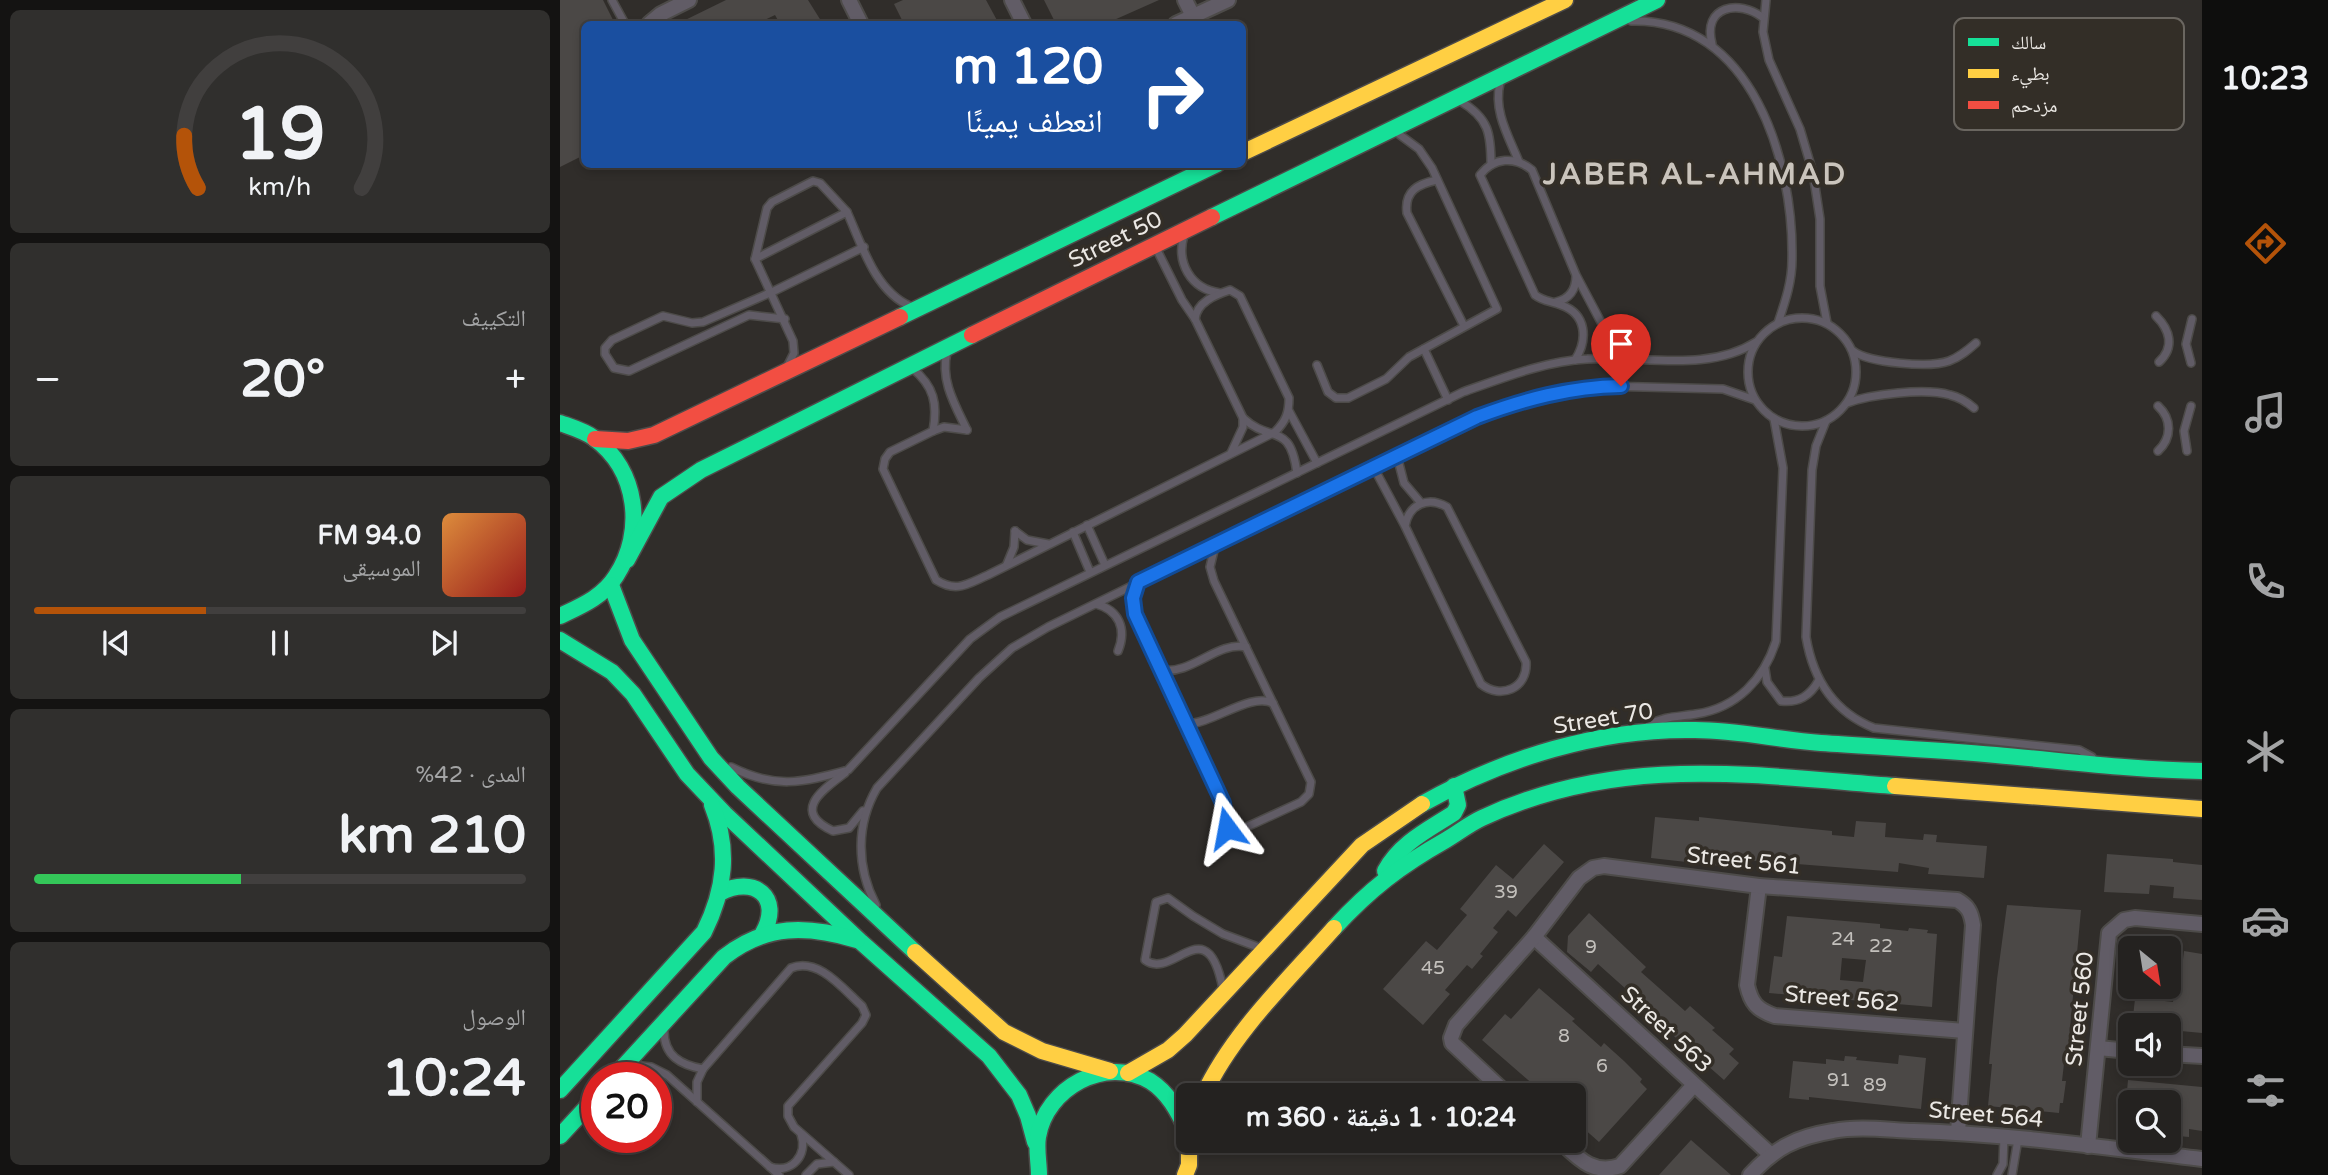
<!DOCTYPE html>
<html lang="ar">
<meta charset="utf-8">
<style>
:root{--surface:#242220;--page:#302f2d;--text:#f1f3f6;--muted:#a3a4a5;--line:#413f3e;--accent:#b45309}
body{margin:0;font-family:"Varela Round","Noto Naskh Arabic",sans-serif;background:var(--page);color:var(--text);direction:rtl;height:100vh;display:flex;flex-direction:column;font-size:26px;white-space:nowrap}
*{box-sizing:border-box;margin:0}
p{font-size:23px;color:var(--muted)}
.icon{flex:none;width:38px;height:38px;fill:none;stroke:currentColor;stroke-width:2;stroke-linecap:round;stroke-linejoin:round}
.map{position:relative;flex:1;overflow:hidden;direction:ltr}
.sheet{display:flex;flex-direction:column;gap:10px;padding:10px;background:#141312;width:560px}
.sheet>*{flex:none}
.hud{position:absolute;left:21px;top:21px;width:665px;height:147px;border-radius:10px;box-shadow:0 4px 10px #0003,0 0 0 2px var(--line);direction:rtl;background:#1a4fa0;color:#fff;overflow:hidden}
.needle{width:46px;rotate:150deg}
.tools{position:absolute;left:1558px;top:936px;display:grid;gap:14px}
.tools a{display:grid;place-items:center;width:63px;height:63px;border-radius:10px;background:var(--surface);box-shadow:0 4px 10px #0003,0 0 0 2px var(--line);font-size:35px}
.speed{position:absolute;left:21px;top:1062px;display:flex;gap:14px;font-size:35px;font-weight:700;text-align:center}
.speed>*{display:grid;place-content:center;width:91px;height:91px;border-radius:50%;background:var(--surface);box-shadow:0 4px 10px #0003,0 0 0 2px var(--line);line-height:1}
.speed .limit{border:10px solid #d22;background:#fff;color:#111}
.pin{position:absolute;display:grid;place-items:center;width:60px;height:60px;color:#fff;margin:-72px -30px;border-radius:50% 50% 50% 0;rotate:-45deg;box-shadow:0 0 7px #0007}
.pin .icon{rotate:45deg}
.me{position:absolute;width:77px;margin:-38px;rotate:347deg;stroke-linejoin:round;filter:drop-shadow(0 0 5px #0008)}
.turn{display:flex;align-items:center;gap:24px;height:147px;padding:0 28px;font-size:32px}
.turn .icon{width:91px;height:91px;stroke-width:2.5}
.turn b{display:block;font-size:49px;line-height:60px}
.big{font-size:52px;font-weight:700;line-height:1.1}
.sheet .tile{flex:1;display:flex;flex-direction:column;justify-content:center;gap:10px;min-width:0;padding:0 24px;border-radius:10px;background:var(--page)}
.sheet .dial{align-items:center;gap:0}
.dial svg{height:182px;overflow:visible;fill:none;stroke:var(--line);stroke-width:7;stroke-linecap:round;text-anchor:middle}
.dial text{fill:var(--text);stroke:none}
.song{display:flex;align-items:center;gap:21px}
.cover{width:84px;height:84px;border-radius:10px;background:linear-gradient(135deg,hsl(30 70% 55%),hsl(0 70% 35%))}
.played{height:7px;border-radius:4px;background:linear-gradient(90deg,var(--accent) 35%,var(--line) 35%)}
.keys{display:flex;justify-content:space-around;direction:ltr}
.heat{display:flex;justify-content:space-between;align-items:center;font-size:38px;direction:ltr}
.charge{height:10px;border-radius:5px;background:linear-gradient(90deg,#34c759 42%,var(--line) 0)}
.trip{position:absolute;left:616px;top:1083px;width:410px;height:70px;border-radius:10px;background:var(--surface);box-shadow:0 4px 10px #0003,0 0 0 2px var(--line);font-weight:700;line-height:70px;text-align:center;direction:rtl}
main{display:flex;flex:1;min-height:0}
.menu{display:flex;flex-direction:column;width:126px;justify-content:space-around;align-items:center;background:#0e0e0d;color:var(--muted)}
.menu .icon{width:49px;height:49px}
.menu .current{color:var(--accent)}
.menu b{font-size:32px;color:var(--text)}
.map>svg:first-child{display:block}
</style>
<main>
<nav class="menu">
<b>10:23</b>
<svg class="icon current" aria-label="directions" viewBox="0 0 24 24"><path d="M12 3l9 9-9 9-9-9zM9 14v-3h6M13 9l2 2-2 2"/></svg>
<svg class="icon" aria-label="music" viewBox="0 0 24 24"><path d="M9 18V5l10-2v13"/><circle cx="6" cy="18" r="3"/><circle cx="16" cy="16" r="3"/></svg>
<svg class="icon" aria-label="phone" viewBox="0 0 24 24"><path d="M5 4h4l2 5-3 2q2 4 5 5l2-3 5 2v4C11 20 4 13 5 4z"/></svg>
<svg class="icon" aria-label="climate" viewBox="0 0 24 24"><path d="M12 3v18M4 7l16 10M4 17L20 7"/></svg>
<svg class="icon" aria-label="car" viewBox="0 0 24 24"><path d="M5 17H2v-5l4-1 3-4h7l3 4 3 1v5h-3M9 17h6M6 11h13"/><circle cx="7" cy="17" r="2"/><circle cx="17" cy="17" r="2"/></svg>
<svg class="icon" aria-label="filters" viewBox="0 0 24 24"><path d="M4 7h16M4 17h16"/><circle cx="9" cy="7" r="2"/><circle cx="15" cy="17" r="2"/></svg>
</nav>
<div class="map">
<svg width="1642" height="1175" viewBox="0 0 1642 1175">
<rect width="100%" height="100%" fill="#302d2a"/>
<g fill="#4b4846" fill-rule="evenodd">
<path d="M 0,0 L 43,0 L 55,24 L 24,24 L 24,155 L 0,167 Z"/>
<path d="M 166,0 L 248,0 L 263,24 L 220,24 L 215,15 L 196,24 L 117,24 Z"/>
<path d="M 343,0 L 426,0 L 439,24 L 387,24 L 385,19 L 375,24 L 344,24 L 334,4 Z"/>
<path d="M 484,0 L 599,0 L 545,24 L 496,24 Z"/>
<path d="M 1095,817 L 1139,821 L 1139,817 L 1176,821 L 1272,831 L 1272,835 L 1294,837 L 1296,821 L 1326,823 L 1325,837 L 1363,840 L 1364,834 L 1377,835 L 1376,842 L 1427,846 L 1424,878 L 1368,874 L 1369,868 L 1339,863 L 1338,872 L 1172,859 L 1171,867 L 1091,858 Z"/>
<path d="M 984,844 L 1004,862 L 956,917 L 948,910 L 933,928 L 938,932 L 920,954 L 923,956 L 912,969 L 907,965 L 885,990 L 890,994 L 863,1025 L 823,989 L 866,941 L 877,950 L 907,915 L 900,909 L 936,865 L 953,879 Z"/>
<path d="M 1547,854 L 1613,859 L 1613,862 L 1642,865 L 1642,900 L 1613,898 L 1614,887 L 1590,885 L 1589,894 L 1544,892 Z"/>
<path d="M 1447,905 L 1521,910 L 1509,1039 L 1515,1040 L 1513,1056 L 1505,1055 L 1502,1081 L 1506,1081 L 1503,1103 L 1500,1103 L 1499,1113 L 1428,1106 L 1432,1064 L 1429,1064 L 1437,979 Z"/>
<path d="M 1029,913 L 1086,967 L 1081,972 L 1125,1011 L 1130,1006 L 1155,1028 L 1152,1030 L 1174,1049 L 1169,1054 L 1179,1063 L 1164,1080 L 1074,1001 L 1076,998 L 1038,964 L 1031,972 L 1007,952 L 1008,936 Z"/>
<path d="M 1227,916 L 1320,924 L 1320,928 L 1348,931 L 1349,928 L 1368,930 L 1367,933 L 1377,934 L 1372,1007 L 1209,993 L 1214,956 L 1222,957 ZM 1282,958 L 1306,960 L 1303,982 L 1280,980 Z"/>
<path d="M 1624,951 L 1642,954 L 1642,1033 L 1610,1030 L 1611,1026 L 1572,1026 L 1576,990 L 1588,991 L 1587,999 L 1613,1002 L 1614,994 L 1619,994 Z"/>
<path d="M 979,988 L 1015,1019 L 1012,1021 L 1041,1047 L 1044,1043 L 1064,1061 L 1082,1079 L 1080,1082 L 1087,1089 L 1039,1142 L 1013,1119 L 1013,1096 L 989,1096 L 976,1084 L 975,1086 L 922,1040 L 945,1014 L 951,1019 Z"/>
<path d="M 1339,1055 L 1366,1058 L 1361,1109 L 1249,1097 L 1249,1100 L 1229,1098 L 1233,1061 L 1266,1064 L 1266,1059 L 1284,1061 L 1285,1056 L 1297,1057 L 1296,1060 L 1338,1064 Z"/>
<path d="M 1568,1080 L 1642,1087 L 1642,1131 L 1629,1129 L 1629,1137 L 1608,1135 L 1608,1102 L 1566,1102 Z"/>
<path d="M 1131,1140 L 1171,1175 L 1099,1175 Z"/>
</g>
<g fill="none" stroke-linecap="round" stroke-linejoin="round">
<defs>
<g id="lane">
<path d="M 52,0 L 65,24"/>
<path d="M 1206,0 L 1203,32 L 1209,60 L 1240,129 L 1253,173 L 1260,219 L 1260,286 L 1267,323"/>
<path d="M 1071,21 C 1192,18 1234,161 1232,260 C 1232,282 1225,302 1218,323"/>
<path d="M 1152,44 C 1142,5 1180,0 1202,17"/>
<path d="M 940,83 C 933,111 949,137 959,162"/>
<path d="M 900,101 C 929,118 931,134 931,165"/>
<path d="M 877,180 C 858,184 844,191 847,213 L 904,326"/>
<path d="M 624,235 C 616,262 630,289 660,293"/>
<path d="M 596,248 L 622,300 L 635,319 L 683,418 C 711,444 730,421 737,473"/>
<path d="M 195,259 L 287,212 C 302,245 315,291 350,306"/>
<path d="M 996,302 C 1009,299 1016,290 1016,276"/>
<path d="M 1596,316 C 1610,330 1615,347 1599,362"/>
<circle cx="1242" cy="372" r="54"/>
<path d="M 225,319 L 189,315 L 69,371 L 54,368 L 45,354 L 45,348 L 52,340 L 103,316 L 132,323 L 143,322 L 212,292 L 304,247"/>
<path d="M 864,349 L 888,400"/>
<path d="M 1293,351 C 1309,363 1370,368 1389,361 C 1400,357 1408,350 1416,343"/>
<path d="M 387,352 C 380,380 395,405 407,430"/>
<path d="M 1015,360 C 1028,340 1027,314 1001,305 C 992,301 984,302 975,295 L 920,175 C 934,157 955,156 972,170 L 1016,275 L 1060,358"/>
<path d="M 1631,363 L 1626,344 L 1632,319"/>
<path d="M 228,365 L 234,353 L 233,341 L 195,259 L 207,208 L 212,202 L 253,181 L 260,183 L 287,212"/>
<path d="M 757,365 L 768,392 L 776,398 L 788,398 L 826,379 L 849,357 L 937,309 L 872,168 L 859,149 L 836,132"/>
<path d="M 352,368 C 374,386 378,404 373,431"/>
<path d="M 1287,403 C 1311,394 1365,388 1390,395 C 1399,397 1407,402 1414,408"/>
<path d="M 729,411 L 757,463"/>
<path d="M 1266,421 L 1256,446 L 1252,470 L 1246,637 C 1253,679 1274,712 1314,728 L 1519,750 L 1532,757"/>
<path d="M 407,430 L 384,427 L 373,431 L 330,452 L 325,459 L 323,469 L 376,580 C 397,593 407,584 428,575 L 715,432 C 726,421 729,413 729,398 L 680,296 L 670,290 C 655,295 637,302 635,319"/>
<path d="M 1598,451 C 1612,438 1612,419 1598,406"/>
<path d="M 1627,451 L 1624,431 L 1631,406"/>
<path d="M 671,453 L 683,427 L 683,418"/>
<path d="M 837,456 L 844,483 L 861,503"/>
<path d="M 814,468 L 845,526 L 921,684 C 941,700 968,688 966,662 L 887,507 C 868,496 849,504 845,526"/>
<path d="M 527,525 L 545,565"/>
<path d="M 455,531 L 467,540 L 488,544"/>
<path d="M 513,532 L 530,572"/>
<path d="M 655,546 L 650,567 L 654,581 L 751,782 L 749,794 L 741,802 L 665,837"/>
<path d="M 447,564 L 454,547 L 455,531"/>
<path d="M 578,582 L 574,598 L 575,614 L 663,803 L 666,820 L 665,837"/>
<path d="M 536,604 C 559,610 567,629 558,651"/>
<path d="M 1205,669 L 1207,682 L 1221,701 C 1239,703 1250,696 1259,680"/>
<path d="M 601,670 C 632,675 657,641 686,647"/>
<path d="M 626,724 C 653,724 690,692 713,703"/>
<path d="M 1089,725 C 1104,716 1119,717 1136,714 C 1177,708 1204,679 1216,641 L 1223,468 L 1214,419"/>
<path d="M 171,767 C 215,789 242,783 288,770 L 410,639 L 440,617 L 903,392 C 943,378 985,361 1027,359 C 1082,355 1147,373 1196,342"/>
<path d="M 285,773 C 264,789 230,811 273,831 L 289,828 L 303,811"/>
<path d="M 316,905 C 296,867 296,824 317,788 L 419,678 L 452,648 L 488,627 L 917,417 L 961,400 L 1003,390 L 1044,386 L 1163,389 L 1195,400"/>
<path d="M 663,989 C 647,907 613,981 585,960 L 596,902 L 608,898 L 633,916 L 663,934 L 703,949"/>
<path d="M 104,1031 C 104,1056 121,1065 143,1069"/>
<path d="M 72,1065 L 91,1067 L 107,1075 L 219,1175"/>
<path d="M 137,1102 L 137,1082 L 143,1069 L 231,968 C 259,957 283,989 302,1006 L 306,1015 L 302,1023 L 228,1106 L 228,1116 L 234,1127 L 289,1175"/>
<path d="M 210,1167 C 232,1174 248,1155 241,1134"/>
<path d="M 246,1175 L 257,1164 L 274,1162"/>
<path d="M 1437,1175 L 1443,1164 L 1444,1137"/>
<path d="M 1452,1175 L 1458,1139"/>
</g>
<g id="street">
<path d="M 289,0 L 301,24"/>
<path d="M 452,0 L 464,24"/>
<path d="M 625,0 L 633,16"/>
<path d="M 89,24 L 101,14 L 129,0"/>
<path d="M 616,24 L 668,0"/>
<path d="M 1199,886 L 1187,985 C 1191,1003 1197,1010 1215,1016 L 1405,1031"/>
<path d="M 974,937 L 1210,1154"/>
<path d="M 1538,1048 L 1570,1051"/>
<path d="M 1608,1054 L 1642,1056"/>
<path d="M 949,1096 L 892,1043 L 891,1038 L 896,1025 L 974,937 L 1019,878 L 1033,868 L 1044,866 L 1199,886 L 1397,900 C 1408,906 1411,912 1413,925 L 1398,1132"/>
<path d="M 1000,1141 C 1019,1159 1033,1175 1060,1166 L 1134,1085"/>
<path d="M 1528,1146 L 1549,933 L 1564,920 L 1575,918 L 1642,924"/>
<path d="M 1190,1175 C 1215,1148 1236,1137 1273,1131 C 1299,1126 1327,1130 1354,1131 C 1450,1134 1546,1148 1642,1159"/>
</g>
<g id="fast">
<path d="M 652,217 L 1097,0"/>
<path d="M 340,317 L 657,164"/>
<path d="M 0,423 C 11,427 25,431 34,438 C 78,470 85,532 56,576 C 43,597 21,606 0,616"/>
<path d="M 67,560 L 101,497 L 141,470 L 412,335"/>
<path d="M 51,585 L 72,640 L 151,758 L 178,787 L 355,952"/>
<path d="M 0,640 L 52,672 L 73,694 L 127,774 L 165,814 L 301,942 L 429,1056 L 459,1095 L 468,1116 L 475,1142"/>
<path d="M 862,804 C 944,758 1040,728 1135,730 C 1178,730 1219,740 1261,743 C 1320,747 1378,750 1436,755 C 1505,761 1573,770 1642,771"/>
<path d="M 825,871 C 840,843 868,830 894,813 L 898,805 L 894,786"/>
<path d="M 160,893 C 194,875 223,897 203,933"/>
<path d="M 774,928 C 810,889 840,866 886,840 C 898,833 909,824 922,818 C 1059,754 1190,775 1335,786"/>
<path d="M 53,1078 L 164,957 C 206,924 247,925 297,940"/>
<path d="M 0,1090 L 144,932 C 165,890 170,849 152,805"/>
<path d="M 0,1136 L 37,1096"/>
<path d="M 479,1175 C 479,1163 476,1149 478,1137 C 486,1088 545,1055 590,1081 C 609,1093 618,1112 628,1132"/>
</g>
<g id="slow">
<path d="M 682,153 L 1005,0"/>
<path d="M 1335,786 L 1642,809"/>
<path d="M 355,952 L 444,1032 L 482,1051 L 550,1071"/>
<path d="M 568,1073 L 608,1050 L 625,1035 L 802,845 L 862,804"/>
<path d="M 643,1096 C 672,1033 728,980 774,928"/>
<path d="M 625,1175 L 629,1165 L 629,1141"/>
</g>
<g id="jam">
<path d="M 412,335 L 652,217"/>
<path d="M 35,439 L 68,441 L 94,435 L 340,317"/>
</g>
</defs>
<use href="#lane" stroke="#4d4b49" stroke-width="10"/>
<use href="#street" stroke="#4d4b49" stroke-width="18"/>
<use href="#fast" stroke="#4d4b49" stroke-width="19"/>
<use href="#slow" stroke="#4d4b49" stroke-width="19"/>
<use href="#jam" stroke="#4d4b49" stroke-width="19"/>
<use href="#lane" stroke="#615c66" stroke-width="7"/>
<use href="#street" stroke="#615c66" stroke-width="14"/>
<use href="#fast" stroke="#16e098" stroke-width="16"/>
<use href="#slow" stroke="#ffcf43" stroke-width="16"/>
<use href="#jam" stroke="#f24e42" stroke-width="16"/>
</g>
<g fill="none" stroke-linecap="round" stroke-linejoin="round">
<defs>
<path id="route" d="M 667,828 L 663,803 L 575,614 L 573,598 L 578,582 L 917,417 C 965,399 1010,387 1061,386"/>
</defs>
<use href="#route" stroke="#114b97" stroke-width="18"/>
<use href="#route" stroke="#1a73e8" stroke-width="12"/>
</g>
<g text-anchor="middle" stroke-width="7" stroke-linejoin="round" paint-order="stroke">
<g font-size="19" fill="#c3c0bc">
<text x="946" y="898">39</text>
<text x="1283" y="945">24</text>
<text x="1321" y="952">22</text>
<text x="1031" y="953">9</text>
<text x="873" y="974">45</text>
<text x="1004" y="1042">8</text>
<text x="1042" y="1072">6</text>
<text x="1279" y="1086">91</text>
<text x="1315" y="1091">89</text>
</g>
<g font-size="23" fill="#ebe8e4" stroke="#332e27">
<text transform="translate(555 239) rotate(-26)" y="8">Street 50</text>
<text transform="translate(1043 718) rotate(-9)" y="8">Street 70</text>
<text transform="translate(1184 860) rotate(6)" y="8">Street 561</text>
<text transform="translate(1282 998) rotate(5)" y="8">Street 562</text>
<text transform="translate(1519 1009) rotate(-84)" y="8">Street 560</text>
<text transform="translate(1107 1029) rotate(43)" y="8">Street 563</text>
<text transform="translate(1426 1114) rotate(5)" y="8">Street 564</text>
</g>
<g font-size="30" font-weight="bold" letter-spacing="2" fill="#cac4bc" stroke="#332e27">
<text x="1135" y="184">JABER AL-AHMAD</text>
</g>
</g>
<rect x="1394" y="18" width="230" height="112" rx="10" fill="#332e27" stroke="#6a6660" stroke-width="2"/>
<rect x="1408" y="38" width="31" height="8" fill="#16e098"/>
<rect x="1408" y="69" width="31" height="9" fill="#ffcf43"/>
<rect x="1408" y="101" width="31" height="8" fill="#f24e42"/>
<g font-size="19" fill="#ebe8e4">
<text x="1451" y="49">سالك</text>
<text x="1451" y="80">بطيء</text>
<text x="1451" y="112">مزدحم</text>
</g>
</svg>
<div class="tools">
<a><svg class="needle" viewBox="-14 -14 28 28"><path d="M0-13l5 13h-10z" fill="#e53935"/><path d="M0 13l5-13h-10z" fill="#a3a4a5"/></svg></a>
<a><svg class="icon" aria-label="sound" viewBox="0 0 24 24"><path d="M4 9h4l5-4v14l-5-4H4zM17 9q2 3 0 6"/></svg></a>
<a><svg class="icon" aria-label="search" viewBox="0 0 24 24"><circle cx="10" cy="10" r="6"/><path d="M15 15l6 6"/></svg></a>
</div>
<div class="speed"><div class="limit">20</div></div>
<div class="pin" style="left:1061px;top:386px;background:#d93025"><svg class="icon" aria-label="arrive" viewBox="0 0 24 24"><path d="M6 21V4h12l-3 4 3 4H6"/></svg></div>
<svg class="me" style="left:667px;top:828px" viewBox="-20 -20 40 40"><path d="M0-17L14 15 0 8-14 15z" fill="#1a73e8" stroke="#fff" stroke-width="4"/></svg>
<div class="trip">10:24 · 1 دقيقة · 360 m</div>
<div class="hud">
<div class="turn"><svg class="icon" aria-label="right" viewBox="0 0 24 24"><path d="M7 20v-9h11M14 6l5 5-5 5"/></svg><div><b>120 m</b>انعطف يمينًا</div></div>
</div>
</div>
<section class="sheet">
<div class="tile dial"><svg viewBox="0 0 100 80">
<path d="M14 69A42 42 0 1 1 86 69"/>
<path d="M14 69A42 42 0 0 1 8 46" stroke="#b45309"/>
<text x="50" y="56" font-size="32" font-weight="700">19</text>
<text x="50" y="72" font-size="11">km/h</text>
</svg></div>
<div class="tile"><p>التكييف</p>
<div class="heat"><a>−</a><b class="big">20°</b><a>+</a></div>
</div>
<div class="tile">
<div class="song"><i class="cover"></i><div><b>94.0 FM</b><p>الموسيقى</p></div></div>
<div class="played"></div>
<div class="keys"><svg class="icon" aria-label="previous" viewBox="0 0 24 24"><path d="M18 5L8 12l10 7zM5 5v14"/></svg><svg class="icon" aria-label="pause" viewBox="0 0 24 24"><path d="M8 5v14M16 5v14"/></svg><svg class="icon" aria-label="next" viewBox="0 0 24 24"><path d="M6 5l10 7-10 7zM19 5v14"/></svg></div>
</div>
<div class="tile"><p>المدى · 42%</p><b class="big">210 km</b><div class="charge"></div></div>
<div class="tile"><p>الوصول</p><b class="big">10:24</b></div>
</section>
</main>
